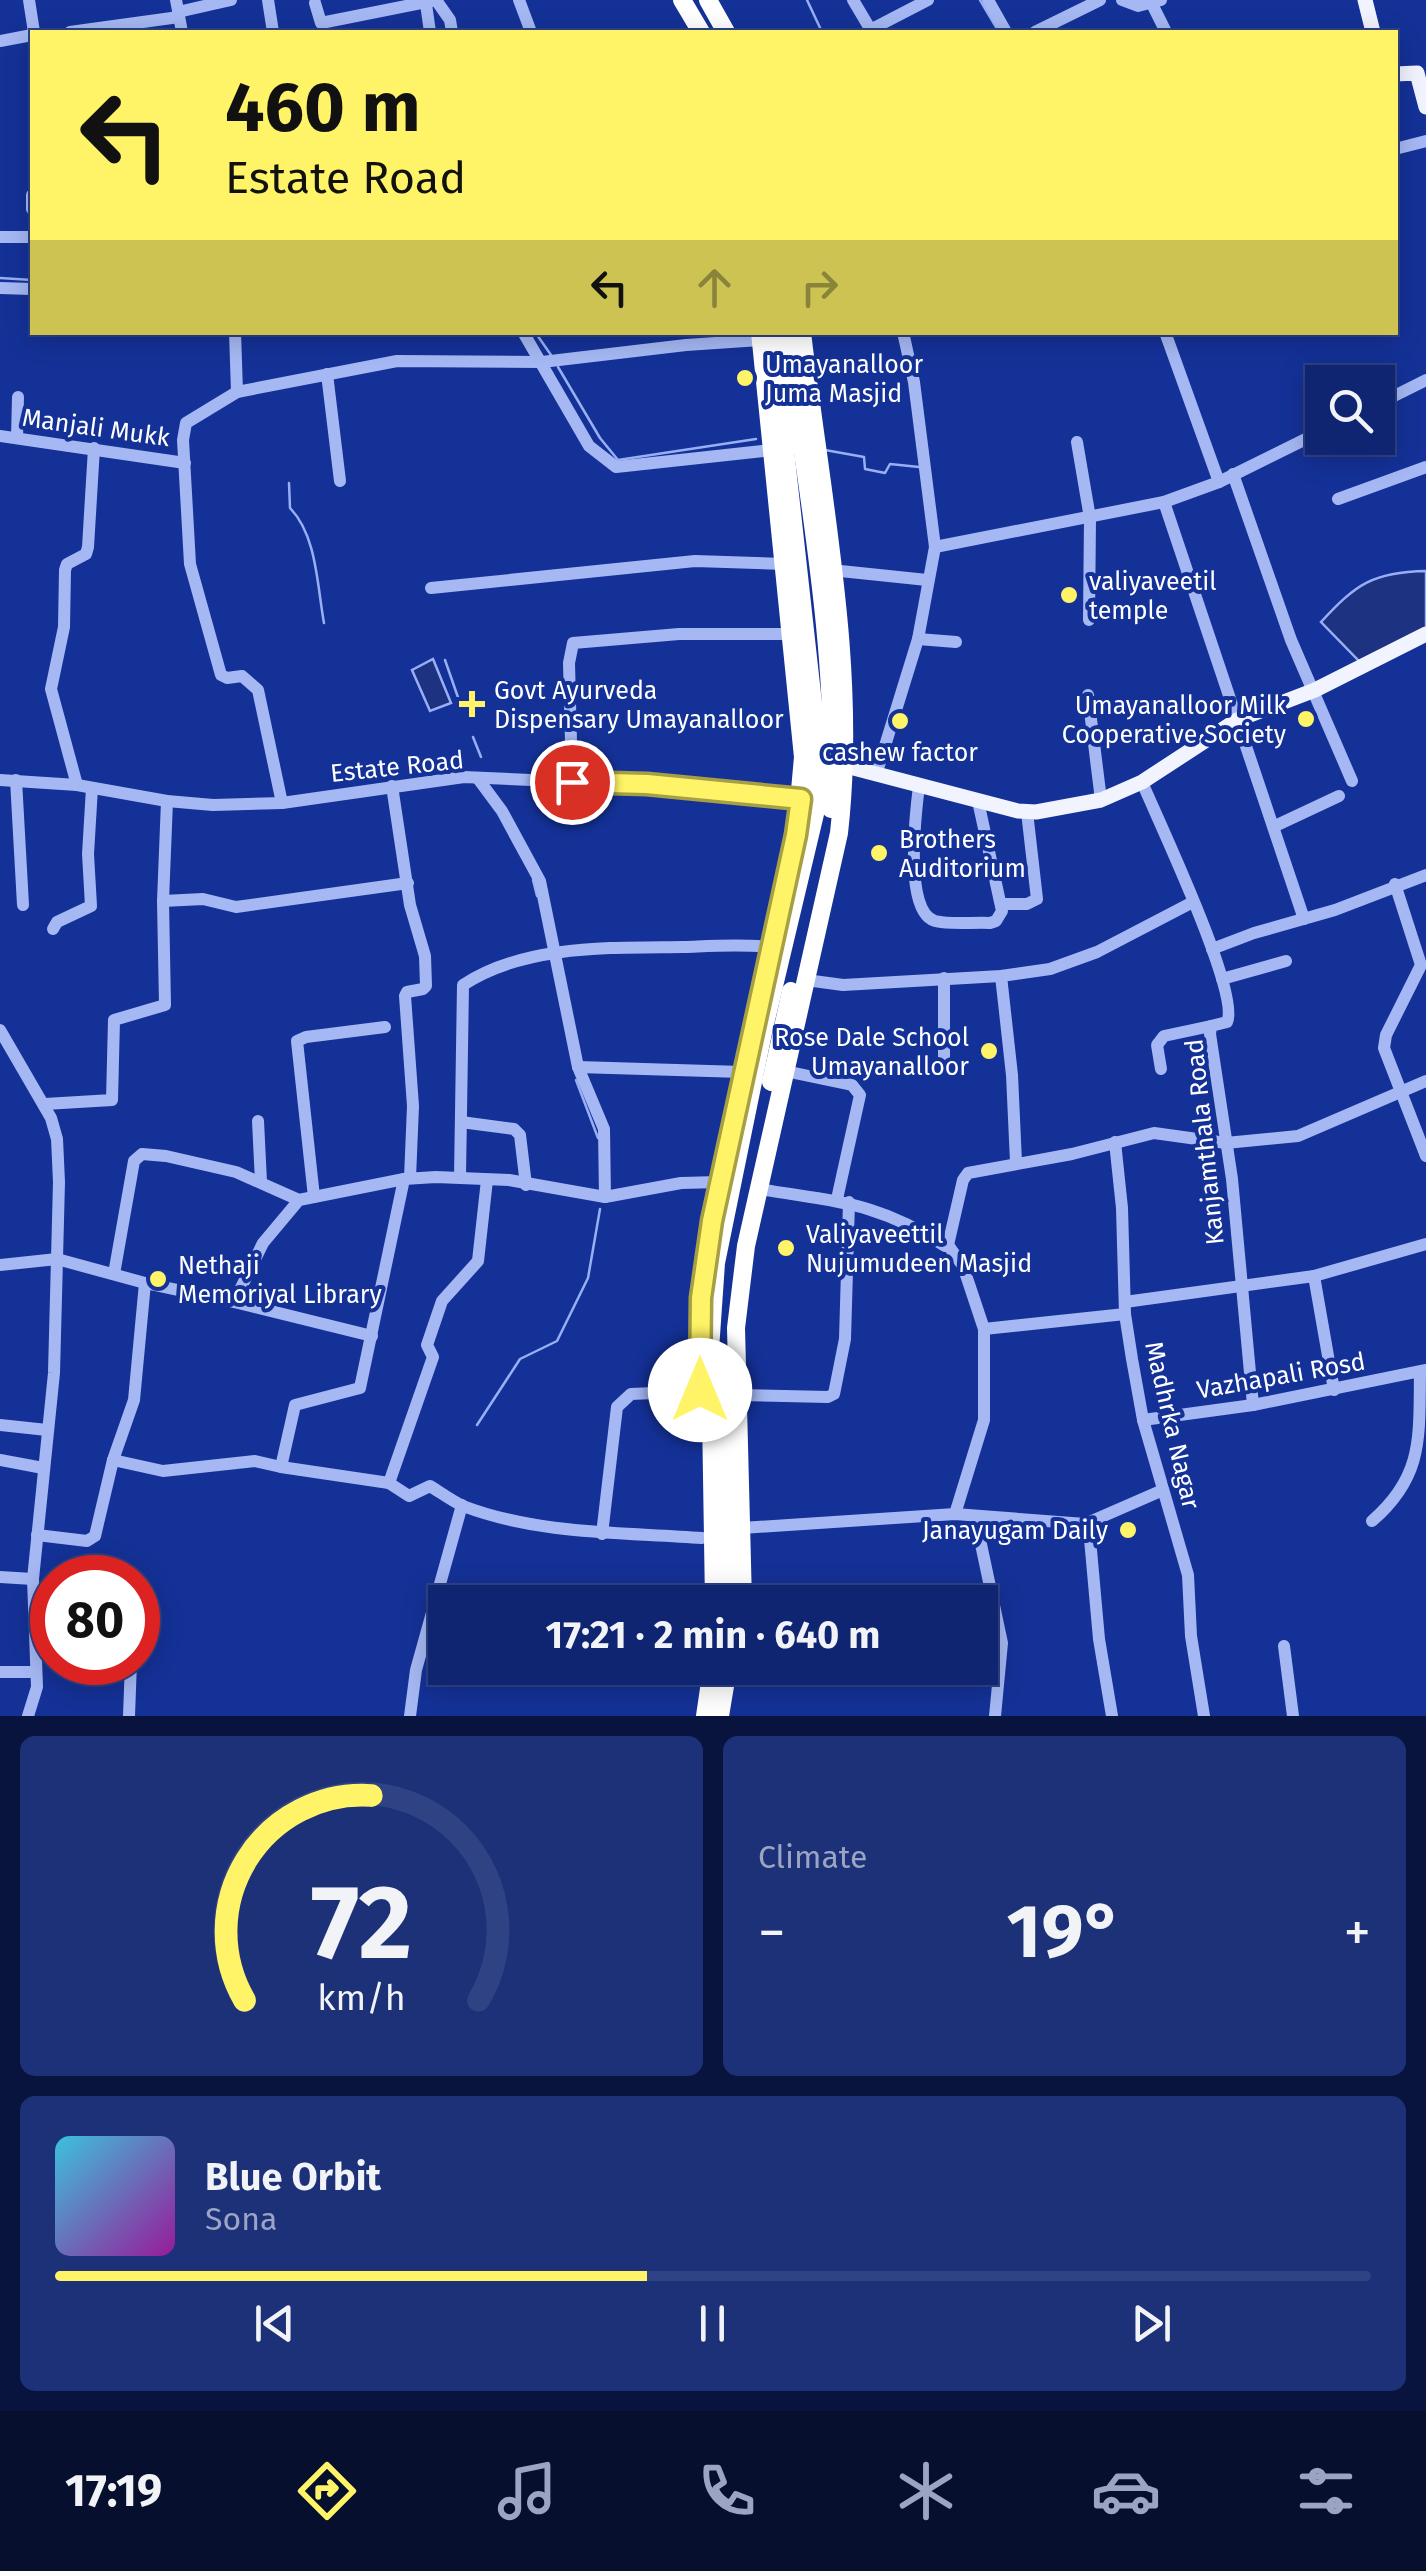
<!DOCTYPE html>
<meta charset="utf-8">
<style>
:root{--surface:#0f2571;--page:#1d3179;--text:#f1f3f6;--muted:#9ba5c3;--line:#2f4284;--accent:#fff467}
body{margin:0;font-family:"Fira Sans",sans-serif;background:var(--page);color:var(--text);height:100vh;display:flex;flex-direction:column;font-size:38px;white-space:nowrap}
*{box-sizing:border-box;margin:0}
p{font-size:32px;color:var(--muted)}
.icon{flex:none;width:55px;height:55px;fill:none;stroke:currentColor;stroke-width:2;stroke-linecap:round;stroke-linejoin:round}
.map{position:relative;height:1716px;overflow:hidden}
.side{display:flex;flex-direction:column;gap:20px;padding:20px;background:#08143e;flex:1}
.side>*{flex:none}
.banner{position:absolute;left:30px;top:30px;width:1368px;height:305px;border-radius:0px;box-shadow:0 5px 25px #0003,0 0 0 2px var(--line);background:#fff467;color:#111;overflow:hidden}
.tools{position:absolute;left:1305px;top:365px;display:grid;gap:20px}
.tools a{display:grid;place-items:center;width:90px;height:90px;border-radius:0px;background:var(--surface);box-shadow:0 5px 25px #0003,0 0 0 2px var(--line);font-size:50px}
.speed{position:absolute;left:30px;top:1555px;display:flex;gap:20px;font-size:50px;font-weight:700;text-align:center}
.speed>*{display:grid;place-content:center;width:130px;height:130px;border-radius:50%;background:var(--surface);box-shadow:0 5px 25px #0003,0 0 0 2px var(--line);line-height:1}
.speed .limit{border:15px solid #d22;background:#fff;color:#111}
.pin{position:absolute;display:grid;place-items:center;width:85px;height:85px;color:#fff;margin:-42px;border:5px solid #fff;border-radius:50%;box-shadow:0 2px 10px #0007}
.me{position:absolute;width:110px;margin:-55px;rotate:0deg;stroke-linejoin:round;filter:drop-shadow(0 0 8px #0008)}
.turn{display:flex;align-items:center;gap:35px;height:210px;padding:0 30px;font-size:45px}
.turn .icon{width:130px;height:130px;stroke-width:2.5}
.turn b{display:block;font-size:70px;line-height:85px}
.lanes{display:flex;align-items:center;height:95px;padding:0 30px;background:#0003;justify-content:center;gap:50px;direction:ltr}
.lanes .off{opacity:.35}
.big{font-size:75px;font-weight:700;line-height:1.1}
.side .card{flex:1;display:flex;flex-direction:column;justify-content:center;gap:15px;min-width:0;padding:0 35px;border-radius:15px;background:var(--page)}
.side .dial{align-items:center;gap:0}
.dial svg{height:260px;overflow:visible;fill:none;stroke:var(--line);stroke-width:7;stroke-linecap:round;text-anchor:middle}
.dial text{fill:var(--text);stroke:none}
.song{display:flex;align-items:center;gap:30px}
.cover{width:120px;height:120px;border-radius:15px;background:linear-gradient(135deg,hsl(190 70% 55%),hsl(300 70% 35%))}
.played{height:10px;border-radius:5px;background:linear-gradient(90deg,var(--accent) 45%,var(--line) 45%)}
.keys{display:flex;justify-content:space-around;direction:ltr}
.heat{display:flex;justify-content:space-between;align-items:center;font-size:55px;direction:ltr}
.side .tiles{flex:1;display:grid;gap:20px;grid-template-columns:1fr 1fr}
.card:last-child{grid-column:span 2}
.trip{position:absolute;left:428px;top:1585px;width:570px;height:100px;border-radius:0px;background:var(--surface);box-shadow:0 5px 25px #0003,0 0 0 2px var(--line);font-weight:700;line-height:100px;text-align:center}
.tabs{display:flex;height:160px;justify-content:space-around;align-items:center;background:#060f2d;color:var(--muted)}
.tabs .icon{width:70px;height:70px}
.tabs .current{color:var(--accent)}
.tabs b{font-size:45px;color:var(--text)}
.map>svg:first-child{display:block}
</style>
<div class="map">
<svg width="1426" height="1716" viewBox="0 0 1426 1716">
<rect width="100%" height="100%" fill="#143197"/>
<g fill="#1d3281" stroke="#98aff5" stroke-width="2.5">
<path d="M 1426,571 L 1426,628 L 1359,661 L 1321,622 C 1356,584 1373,572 1426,571 Z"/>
<path d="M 433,659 L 451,703 L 430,711 L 412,670 Z"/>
</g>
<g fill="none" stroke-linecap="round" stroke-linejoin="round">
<g stroke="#98aff5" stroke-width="2.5">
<path d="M 807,0 L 822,32"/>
<path d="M 980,0 L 996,27"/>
<path d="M 0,278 L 32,280"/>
<path d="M 535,332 L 551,355"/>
<path d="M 558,367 L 600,438 L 618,460 L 756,439"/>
<path d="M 825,450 L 864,457 L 865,469 L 885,473 L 890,464 L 919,467"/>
<path d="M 289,483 L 290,508 C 317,536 317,585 324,623"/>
<path d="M 445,660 L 461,706"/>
<path d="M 473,737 L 481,757"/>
<path d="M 533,880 L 537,896"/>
<path d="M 576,1080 L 598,1138"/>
<path d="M 477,1425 L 520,1359 L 557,1341 L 588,1278 L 600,1209"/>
</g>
<g stroke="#a5b8f3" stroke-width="12">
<path d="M 29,0 L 34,32"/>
<path d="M 176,0 L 182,32"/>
<path d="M 268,0 L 273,32"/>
<path d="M 436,0 L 450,20 L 452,32"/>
<path d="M 519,0 L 531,32"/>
<path d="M 853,0 L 872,32"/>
<path d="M 988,0 L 1006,32"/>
<path d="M 1122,0 L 1138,6 L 1161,0"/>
<path d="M 315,3 L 321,23 L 436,0"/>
<path d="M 426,4 L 430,32"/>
<path d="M 1152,4 L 1166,32"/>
<path d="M 178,12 L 231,0"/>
<path d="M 870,30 L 928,0"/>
<path d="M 70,32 L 179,17"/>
<path d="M 1035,32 L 1100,0"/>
<path d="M 0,41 L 32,35"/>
<path d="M 1395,149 L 1426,141"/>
<path d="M 32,195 L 32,209"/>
<path d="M 0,237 L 32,237"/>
<path d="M 0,288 L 32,289"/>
<path d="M 235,332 L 237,392"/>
<path d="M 523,332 L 589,446 L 616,467 L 772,450"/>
<path d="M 1165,332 L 1219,482 L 1322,431"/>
<path d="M 327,374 L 340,481"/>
<path d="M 1378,404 L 1426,380"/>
<path d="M 0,436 L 185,463"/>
<path d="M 17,438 L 18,397"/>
<path d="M 1077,442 L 1090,518 L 1089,620"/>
<path d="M 1233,474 L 1291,640 L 1352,781"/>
<path d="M 1338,499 L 1426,467"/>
<path d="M 1164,502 L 1304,919"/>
<path d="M 935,547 L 1164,502 L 1219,482"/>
<path d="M 831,570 L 927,580"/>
<path d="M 431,588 L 695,561 L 785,564"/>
<path d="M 918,639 L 956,642"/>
<path d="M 1088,695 L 1101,800"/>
<path d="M 876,775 L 918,639 L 935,547 L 914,382 L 903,332"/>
<path d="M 0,780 L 77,785 L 167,801 L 213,805 L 282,803 L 464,777 L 647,785 L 801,799"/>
<path d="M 16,780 L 23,905"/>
<path d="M 479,780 L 502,811 L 540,881 L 578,1067 L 604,1129 L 605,1197"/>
<path d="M 572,781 L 569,663 L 573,643 L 679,634 L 792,634"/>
<path d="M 1142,782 C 1157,818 1241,994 1227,1022 L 1211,1026 L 1210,1034 L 1232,1179 L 1253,1405"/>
<path d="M 77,785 L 51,689 L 64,627 L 65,570 L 67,564 L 86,554 L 88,547 L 94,448"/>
<path d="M 392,786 L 410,905 L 425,956 L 426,986 L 423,989 L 407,992 L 405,996 L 413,1106 L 410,1178"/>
<path d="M 919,786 C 916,810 903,912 935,921 C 951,925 973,922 990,923 L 996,921 L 1002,911 L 978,801"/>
<path d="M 282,803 L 258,690 L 242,676 L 227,678 L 221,675 L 190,564 L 183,440 L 186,423 L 237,392 L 397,361 L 542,362 L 686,345 L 760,340"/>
<path d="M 1275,826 L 1339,796"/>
<path d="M 1395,884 L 1421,965 L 1386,1035 L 1384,1048 L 1426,1156"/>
<path d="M 163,901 L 203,899 L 236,907 L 408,883"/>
<path d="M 1002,904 L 1027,904 L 1037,899 L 1027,812"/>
<path d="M 53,929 L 57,922 L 91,906 L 88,854 L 92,788"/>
<path d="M 1212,949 L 1254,933 L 1335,910 L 1426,875"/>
<path d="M 1001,976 L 1012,1075 L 1016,1162"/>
<path d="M 944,978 L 944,1064"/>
<path d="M 1222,979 L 1286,961"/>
<path d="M 806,980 L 843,985 L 1001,976 L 1050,969 L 1097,952 L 1193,902"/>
<path d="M 0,1030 L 51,1118 L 57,1139 L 59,1182 L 54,1373 L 33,1579 L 37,1687 L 28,1716"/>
<path d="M 578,1067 L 742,1072"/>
<path d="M 1161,1069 L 1157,1045 L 1164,1036 L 1211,1026"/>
<path d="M 785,1071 L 852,1085 L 860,1095 L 837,1199"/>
<path d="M 45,1104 L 112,1100 L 114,1020 L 165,1005 L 163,901 L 167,801"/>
<path d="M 258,1121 L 261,1182"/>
<path d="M 461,1122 L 514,1129 L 520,1135 L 526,1185"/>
<path d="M 1115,1142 L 1122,1208 L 1125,1314 L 1132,1359 L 1143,1420 L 1188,1575 L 1191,1636 L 1204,1716"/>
<path d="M 460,1177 L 463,985 C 525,944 612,948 684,947 C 712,946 741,944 770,947"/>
<path d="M 487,1180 L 478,1261 L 442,1301 L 427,1345 L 433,1357 L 389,1483 L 409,1496 L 430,1486 C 440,1492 452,1501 463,1506 C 539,1535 623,1532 702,1538"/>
<path d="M 759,1189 C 836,1202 876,1201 945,1246 L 948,1245 L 963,1180 L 968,1173 L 1072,1154 L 1154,1133 L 1226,1143 L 1298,1136 L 1426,1081"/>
<path d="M 314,1197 L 297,1041 L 306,1037 L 385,1027"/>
<path d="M 948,1245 L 963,1266 L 984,1329 L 984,1420 L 955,1514"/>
<path d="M 0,1265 L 57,1259 L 145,1283 L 234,1302 L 263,1243 L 299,1200 L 404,1179 L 436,1177 L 509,1180 L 605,1197 L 681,1183 L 719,1182"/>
<path d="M 114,1274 L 134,1161 L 142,1154 L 166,1156 L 236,1172 L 299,1200"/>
<path d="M 1314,1276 L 1334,1390"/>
<path d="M 234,1302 L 372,1336"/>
<path d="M 1125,1302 L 1314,1276 L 1426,1244"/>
<path d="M 984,1329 L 1125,1314"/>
<path d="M 738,1395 L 828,1397 L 834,1394 L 845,1339 L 849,1202"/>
<path d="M 1143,1420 L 1253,1405 L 1426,1370"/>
<path d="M 0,1425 L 47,1430"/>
<path d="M 0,1460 L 43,1468"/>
<path d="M 113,1460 L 163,1471 L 255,1461 L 281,1467 L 295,1405 L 360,1388 L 404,1179"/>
<path d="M 281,1467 L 389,1483"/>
<path d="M 975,1516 L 1002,1643 L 995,1716"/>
<path d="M 1372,1521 C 1424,1476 1419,1437 1420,1372"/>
<path d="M 1085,1524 L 1163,1490"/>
<path d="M 742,1528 L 955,1514 L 1085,1524 L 1090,1539 L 1099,1639 L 1112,1716"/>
<path d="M 602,1534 L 617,1407 L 631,1394 L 699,1391"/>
<path d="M 37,1535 L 87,1541 L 95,1536 L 113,1460 L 134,1400 L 145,1283"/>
<path d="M 0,1577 L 33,1579"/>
<path d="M 1284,1646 L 1293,1716"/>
<path d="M 0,1672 L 36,1672"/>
<path d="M 129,1716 L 131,1662"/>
<path d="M 410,1716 L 416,1670 L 462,1505"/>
</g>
<g stroke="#f1f3ff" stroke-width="15">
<path d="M 1365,0 L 1373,32"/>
<path d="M 1395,74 L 1417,73 L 1426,107"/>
<path d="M 846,766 L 1018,811 L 1036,812 L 1101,800 L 1142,782 L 1237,720 L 1315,690 L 1426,634"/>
</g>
<g stroke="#fff" stroke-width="18">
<path d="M 682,0 L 701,32"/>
<path d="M 708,0 L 726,32"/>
<path d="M 786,332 C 806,486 839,655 831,809"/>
<path d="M 771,1082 L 791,991"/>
<path d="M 708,1248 L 750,1034 L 796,835 L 803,757 L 760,332"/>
<path d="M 728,1439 L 730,1602"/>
<path d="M 714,1602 L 710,1350 L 716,1263 L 764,1028 L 815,814 L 817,739 L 772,332"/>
<path d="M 743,1602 L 736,1328 L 746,1246 L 839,833 C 858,666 821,498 802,332"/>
<path d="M 705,1716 L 712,1668"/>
<path d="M 720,1716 L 728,1668"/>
</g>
</g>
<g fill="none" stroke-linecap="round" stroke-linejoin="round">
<defs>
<path id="route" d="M 572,782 L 647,784 L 801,799 L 796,835 L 712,1221 L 701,1298 L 700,1390"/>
</defs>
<use href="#route" stroke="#a69f43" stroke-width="25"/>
<use href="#route" stroke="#fff467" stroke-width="18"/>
</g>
<g fill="#fff467" stroke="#143197" stroke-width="4">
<circle cx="745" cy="378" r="10"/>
<circle cx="1069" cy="595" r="10"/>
<path d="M467 689h10v10h10v10h-10v10h-10v-10h-10v-10h10z"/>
<circle cx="1306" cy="719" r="10"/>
<circle cx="900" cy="721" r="10"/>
<circle cx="879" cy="853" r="10"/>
<circle cx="989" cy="1051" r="10"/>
<circle cx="786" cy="1248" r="10"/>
<circle cx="158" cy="1279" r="10"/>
<circle cx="1128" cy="1530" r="10"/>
</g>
<g text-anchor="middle" stroke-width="8" stroke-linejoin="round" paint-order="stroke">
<g font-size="25" fill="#fff" stroke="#143197" text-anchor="start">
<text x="765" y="373">Umayanalloor<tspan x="765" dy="29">Juma Masjid</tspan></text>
<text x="1089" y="590">valiyaveetil<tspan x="1089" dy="29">temple</tspan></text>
<text x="494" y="699">Govt Ayurveda<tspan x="494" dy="29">Dispensary Umayanalloor</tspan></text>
<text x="1286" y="714" text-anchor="end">Umayanalloor Milk<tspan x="1286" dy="29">Cooperative Society</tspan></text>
<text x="900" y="761" text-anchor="middle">cashew factor</text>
<text x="899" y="848">Brothers<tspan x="899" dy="29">Auditorium</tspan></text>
<text x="969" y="1046" text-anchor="end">Rose Dale School<tspan x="969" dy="29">Umayanalloor</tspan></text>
<text x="806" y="1243">Valiyaveettil<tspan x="806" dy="29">Nujumudeen Masjid</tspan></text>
<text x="178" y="1274">Nethaji<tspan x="178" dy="29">Memoriyal Library</tspan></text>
<text x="1108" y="1539" text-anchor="end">Janayugam Daily</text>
</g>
<g font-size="25" fill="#fff" stroke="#143197">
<text transform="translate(96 427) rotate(8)" y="9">Manjali Mukk</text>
<text transform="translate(397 766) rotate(-6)" y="9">Estate Road</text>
<text transform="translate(1204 1142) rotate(-96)" y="9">Kanjamthala Road</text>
<text transform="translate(1281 1375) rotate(-10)" y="9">Vazhapali Rosd</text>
<text transform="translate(1173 1425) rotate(77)" y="9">Madhrka Nagar</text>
</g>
</g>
</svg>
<div class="tools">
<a><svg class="icon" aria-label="search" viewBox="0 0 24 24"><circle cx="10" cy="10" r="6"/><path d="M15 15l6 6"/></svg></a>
</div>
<div class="speed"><div class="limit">80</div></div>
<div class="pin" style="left:572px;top:782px;background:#d93025"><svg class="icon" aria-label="arrive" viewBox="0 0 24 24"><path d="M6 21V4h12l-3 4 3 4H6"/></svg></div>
<svg class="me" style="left:700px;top:1390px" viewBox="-20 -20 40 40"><circle r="19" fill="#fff"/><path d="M0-13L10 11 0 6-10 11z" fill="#fff467"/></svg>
<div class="trip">17:21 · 2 min · 640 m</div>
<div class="banner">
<div class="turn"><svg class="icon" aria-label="left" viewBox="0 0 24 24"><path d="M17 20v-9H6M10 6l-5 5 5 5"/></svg><div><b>460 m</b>Estate Road</div></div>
<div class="lanes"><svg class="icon" aria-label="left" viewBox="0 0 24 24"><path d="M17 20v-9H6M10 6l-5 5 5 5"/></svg><svg class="icon off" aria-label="ahead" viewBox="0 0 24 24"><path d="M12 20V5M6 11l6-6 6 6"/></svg><svg class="icon off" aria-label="right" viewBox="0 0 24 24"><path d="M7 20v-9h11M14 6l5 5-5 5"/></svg></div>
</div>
</div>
<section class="side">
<div class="tiles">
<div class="card dial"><svg viewBox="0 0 100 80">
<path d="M14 69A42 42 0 1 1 86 69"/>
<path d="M14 69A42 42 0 0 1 53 6" stroke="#fff467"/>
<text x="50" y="56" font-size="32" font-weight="700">72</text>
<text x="50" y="72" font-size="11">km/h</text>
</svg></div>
<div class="card"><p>Climate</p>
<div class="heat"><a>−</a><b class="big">19°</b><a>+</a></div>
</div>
<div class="card">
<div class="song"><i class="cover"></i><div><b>Blue Orbit</b><p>Sona</p></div></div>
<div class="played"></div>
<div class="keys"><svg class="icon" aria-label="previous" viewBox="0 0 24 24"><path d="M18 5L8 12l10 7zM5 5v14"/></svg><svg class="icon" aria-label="pause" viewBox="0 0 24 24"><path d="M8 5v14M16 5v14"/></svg><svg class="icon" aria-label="next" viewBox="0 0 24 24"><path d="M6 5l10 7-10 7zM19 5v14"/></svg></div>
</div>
</div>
</section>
<nav class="tabs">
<b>17:19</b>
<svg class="icon current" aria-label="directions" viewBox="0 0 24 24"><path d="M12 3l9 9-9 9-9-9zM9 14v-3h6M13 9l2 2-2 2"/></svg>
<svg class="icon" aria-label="music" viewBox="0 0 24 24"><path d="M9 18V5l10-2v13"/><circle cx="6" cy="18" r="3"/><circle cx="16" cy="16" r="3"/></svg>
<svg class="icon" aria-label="phone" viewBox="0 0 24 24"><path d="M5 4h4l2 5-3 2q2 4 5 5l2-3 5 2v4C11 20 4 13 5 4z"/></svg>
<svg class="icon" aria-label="climate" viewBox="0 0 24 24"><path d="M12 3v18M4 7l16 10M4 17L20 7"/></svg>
<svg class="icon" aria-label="car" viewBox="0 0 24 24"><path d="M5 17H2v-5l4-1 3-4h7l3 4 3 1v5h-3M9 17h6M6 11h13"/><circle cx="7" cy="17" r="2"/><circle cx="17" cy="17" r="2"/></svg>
<svg class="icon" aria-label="filters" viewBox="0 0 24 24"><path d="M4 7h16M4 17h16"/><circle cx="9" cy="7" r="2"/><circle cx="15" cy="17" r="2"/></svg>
</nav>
